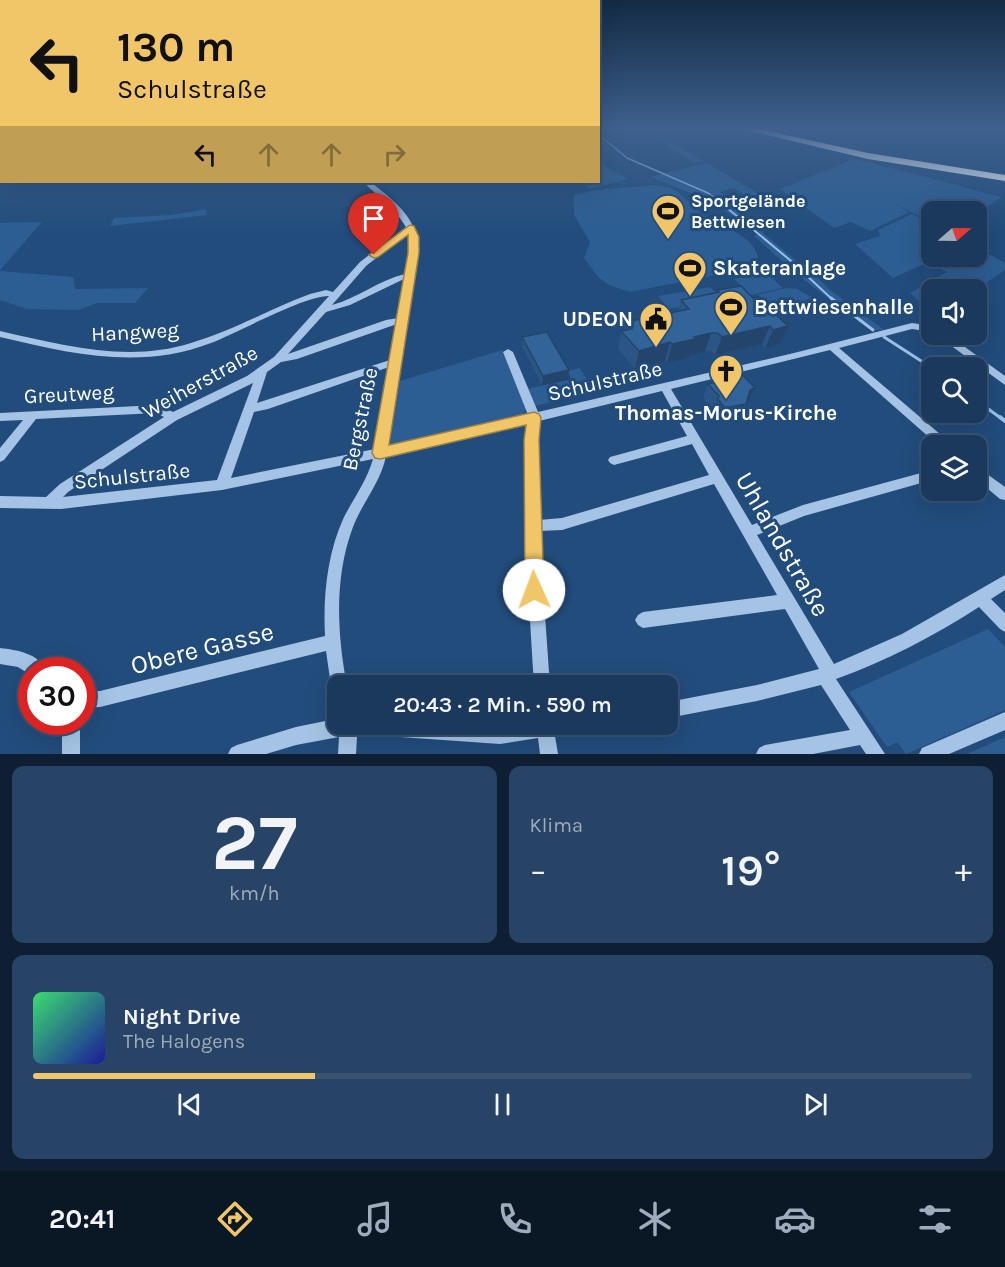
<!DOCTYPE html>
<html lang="de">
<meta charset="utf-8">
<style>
:root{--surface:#1a395d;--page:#274466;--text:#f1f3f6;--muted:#9facbc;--line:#385372;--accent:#f1c668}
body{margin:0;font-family:Karla,sans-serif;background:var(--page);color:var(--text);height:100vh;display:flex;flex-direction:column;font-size:22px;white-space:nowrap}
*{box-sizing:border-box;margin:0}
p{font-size:20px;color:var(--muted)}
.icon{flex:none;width:33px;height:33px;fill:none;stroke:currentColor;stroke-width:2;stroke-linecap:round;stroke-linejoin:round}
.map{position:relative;height:754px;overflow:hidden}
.drawer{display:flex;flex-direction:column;gap:12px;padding:12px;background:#0e1f33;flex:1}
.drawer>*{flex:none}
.guide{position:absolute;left:0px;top:0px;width:600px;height:183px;box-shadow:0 6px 24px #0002,0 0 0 2px var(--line);background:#f1c668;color:#111;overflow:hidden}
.needle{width:39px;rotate:70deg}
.tools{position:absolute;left:921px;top:201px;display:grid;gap:12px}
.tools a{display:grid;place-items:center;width:66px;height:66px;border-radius:12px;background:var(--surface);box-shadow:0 6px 24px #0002,0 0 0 2px var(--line);font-size:30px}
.speed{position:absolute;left:18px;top:657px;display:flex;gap:12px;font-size:30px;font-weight:700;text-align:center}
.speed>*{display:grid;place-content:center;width:78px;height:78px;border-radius:50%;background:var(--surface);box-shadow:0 6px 24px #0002,0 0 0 2px var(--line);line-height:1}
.speed .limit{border:9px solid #d22;background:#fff;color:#111}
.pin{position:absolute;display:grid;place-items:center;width:51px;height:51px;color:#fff;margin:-62px -26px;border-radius:50% 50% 50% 0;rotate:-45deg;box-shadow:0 0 6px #0007}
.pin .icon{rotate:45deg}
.me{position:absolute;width:66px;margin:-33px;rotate:358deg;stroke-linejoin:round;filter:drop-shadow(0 0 4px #0008)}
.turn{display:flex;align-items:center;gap:21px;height:126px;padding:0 18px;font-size:27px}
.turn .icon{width:78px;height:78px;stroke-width:2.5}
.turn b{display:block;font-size:42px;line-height:51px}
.lanes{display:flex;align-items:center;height:57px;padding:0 18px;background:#0003;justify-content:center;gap:30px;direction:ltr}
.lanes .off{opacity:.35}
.big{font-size:45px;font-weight:600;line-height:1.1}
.drawer .card{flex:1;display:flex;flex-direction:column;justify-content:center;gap:9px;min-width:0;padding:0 21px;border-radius:12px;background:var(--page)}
.drawer .dial{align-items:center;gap:0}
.dial b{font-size:78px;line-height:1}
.song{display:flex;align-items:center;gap:18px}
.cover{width:72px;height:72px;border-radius:9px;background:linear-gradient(135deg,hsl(140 70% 55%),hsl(240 70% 35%))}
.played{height:6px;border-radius:3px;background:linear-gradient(90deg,var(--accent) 30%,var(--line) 30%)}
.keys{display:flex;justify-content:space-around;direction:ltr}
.heat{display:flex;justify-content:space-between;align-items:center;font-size:33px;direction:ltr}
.drawer .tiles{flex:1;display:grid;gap:12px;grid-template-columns:1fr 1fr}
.card:last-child{grid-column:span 2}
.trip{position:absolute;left:327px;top:675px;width:351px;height:60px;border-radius:12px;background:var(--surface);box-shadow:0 6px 24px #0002,0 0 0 2px var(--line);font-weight:600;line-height:60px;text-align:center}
.dock{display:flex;height:96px;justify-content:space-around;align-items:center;background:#0a1725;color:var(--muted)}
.dock .icon{width:42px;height:42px}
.dock .selected{color:var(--accent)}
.dock b{font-size:27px;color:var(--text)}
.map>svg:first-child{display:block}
</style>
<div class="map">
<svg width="1005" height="754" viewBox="0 0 1005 754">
<rect width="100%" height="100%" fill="#224c7c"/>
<g fill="#2c5e93">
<path d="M 637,127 L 647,127 L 703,161 L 695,163 Z"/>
<path d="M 854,159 C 904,170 953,185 1002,197 L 977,213 L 932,212 L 931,222 L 892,202 L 909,212 L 870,231 L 851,222 L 834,228 L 780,189 Z"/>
<path d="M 599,162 L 628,179 L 589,189 L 584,182 L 598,182 Z"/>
<path d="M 707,163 L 771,201 L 758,204 L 734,188 L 720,192 L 743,207 L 736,210 L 806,269 L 793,271 L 754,236 L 759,234 C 727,208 688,191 650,177 Z"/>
<path d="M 655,185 C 660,186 668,186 673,189 C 683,194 691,206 701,213 C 719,227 765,237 757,267 L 630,292 L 609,285 L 598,277 L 584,258 L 590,242 L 574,215 L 574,195 L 596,190 Z"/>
<path d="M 206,209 L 207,215 L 110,226 L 114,218 L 172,215 Z"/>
<path d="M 912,214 L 931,224 L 932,256 L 976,256 L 977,248 L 1005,263 L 1005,270 L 976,290 L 932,290 L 931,311 L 910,293 L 947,272 L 928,262 L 893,278 L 855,244 L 880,236 L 878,230 Z"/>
<path d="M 42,222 L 0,270 L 0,223 Z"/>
<path d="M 0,271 L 73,277 L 75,289 L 148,288 L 135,303 L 97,303 L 78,310 L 27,309 L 0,300 Z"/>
<path d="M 765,272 L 783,288 L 751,295 L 734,279 Z"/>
<path d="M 813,273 L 829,289 L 884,330 L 871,330 L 800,277 Z"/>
<path d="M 710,287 L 722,299 L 669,309 L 658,296 Z"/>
<path d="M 786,288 L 797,289 L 811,297 C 796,310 773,305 757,295 Z"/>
<path d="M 502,350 L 526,409 L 523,414 L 406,444 L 390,445 L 400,381 Z"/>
<path d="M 580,368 L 594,392 L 581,395 L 567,371 Z"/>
<path d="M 568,380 L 576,396 L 535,406 L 527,389 Z"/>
<path d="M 988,629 L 1005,647 L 1005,710 L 906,754 L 897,742 L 887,747 L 849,692 Z"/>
<path d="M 1005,737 L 1005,754 L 967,754 Z"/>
</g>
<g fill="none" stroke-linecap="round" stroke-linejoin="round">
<path stroke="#99bfe6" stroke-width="1.5" d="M 598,134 L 627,158 L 708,193 L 723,204"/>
<g stroke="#99bfe6" stroke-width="2">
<path d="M 721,203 L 802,270"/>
<path d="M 805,274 L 833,300"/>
</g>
<g stroke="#99bfe6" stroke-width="3">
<path d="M 831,298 L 873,330"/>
<path d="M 884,337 L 932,368"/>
<path d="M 976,400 L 1002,419"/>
</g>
<path stroke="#99bfe6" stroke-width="4" d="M 1000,417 L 1005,421"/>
<g fill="#a5c4e5" fill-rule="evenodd">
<path d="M 363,182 L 370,182 C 390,197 416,216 418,245 C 418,254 415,264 414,273 L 415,275 L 413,277 L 387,446 L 528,415 L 503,352 L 508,349 L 513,352 L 538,412 L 794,353 L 912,323 L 932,326 L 932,332 L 912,329 L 839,348 L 954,446 L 939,446 L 830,350 L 671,389 L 752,525 L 803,505 L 932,470 L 932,480 L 804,516 L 757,535 L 834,664 L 902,634 L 1005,575 L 1005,590 L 991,599 L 1005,613 L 1005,632 L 1000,629 L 979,607 C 934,636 886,661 836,679 L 885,754 L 866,754 L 860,745 L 813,754 L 756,754 L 759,748 L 765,745 L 850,730 L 821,685 L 757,701 L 668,718 L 668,702 L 757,685 L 819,669 L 785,609 L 643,628 L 638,625 L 635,620 L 638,615 L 643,612 L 777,595 L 714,484 L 562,530 L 539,531 L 550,686 L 534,686 L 526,555 L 525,429 L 527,424 L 386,456 C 381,482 362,503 353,527 C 334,577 337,634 347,686 L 338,686 L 338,694 L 333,692 L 331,686 L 326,651 L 100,707 L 82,708 L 82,692 L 100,691 L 325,636 C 323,596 327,554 344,517 C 354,498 367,480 373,459 L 222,490 L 61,509 L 0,508 L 0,496 L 46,497 L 60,484 L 164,417 L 156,413 L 36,419 L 4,460 L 0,462 L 0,448 L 23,420 L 0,421 L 0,413 L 158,405 L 173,412 L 247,376 L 274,357 L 329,296 C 306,295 237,333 211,343 C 141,370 71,354 0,337 L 0,331 C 62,345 128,363 191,343 C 232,331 270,309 310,294 L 326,290 L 333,292 L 360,262 L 406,227 L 395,211 ZM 408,233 L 410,247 L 405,274 C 379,280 358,298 332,305 L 366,266 ZM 404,279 L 398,318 L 386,320 L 288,354 L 326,312 L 350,305 ZM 397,324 L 390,360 L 257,403 L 267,372 L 281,362 L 297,359 ZM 389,367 L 375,449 L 231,478 L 254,412 L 268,409 ZM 253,383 L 217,480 L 63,497 L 68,492 L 177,420 ZM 662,391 L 687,436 L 610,457 L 608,460 L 610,463 L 614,465 L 692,444 L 709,475 L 562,518 L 539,520 L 537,429 L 539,421 Z"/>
<path d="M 935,334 L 947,334 L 1005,376 L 1005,385 Z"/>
<path d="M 976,466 L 1005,487 L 1005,500 L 1000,499 L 976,479 Z"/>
<path d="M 0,648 C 16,650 39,653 45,670 L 32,670 L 32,676 L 18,667 L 0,664 Z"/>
<path d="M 1005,712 L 1005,730 L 949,754 L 919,754 L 922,748 Z"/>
<path d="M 330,720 L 338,720 L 338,724 L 473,724 L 500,726 L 514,724 L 590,724 L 588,730 L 582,733 L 555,736 L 558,754 L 540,754 L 538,738 L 500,744 L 386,736 L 357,737 L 356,754 L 338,754 L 339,737 L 296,745 L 266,754 L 228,754 L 231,748 L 237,745 L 296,727 Z"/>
<path d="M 59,722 L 76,722 L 80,731 L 80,754 L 62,754 L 62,731 Z"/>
</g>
<path fill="#fff" fill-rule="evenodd" d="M 733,127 L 750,127 L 868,153 L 1005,175 L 1005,181 L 868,159 Z"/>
</g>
<g fill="#2b5584">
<path d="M 717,290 L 767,312 L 780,344 L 765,348 L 762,344 L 715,355 L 711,351 L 705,352 L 690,355 L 689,357 L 667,363 L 665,361 L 635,369 L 618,349 L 621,331 L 626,330 L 627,322 L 678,312 L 681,300 L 716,293 Z"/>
<path d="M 522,337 L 568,380 L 542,385 L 522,346 Z"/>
<path d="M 729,371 L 755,388 L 748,402 L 747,403 L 740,417 L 719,421 L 713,413 L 713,410 L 703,397 L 708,384 L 718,381 L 720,376 L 727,375 Z"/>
</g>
<g fill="#23456b">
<path d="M 770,326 L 762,344 L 715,355 L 722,337 Z"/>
<path d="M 788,326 L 780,344 L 765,348 L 773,330 Z"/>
<path d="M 711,333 L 705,352 L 690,355 L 689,357 L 667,363 L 672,344 L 694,337 Z"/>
<path d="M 670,342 L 665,361 L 635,369 L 639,351 Z"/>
<path d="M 569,370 L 568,380 L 542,385 L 543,376 Z"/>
<path d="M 755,388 L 748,402 L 744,403 L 750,390 Z"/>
<path d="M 746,404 L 740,417 L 719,421 L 725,408 Z"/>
</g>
<g fill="#326399" stroke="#23456b" stroke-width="1.5">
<path d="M 741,286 L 767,312 L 772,311 L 788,326 L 773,330 L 770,326 L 722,337 L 718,333 L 711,333 L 694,337 L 695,339 L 672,344 L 670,342 L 639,351 L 621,331 L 632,329 L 627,322 L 689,309 L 681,300 L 719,292 L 717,290 Z"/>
<path d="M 547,332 L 569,370 L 543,376 L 522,337 Z"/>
<path d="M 737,369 L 755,388 L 750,390 L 746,404 L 725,408 L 718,399 L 719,396 L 708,384 L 724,380 L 720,376 L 732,374 L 729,371 Z"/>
</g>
<linearGradient id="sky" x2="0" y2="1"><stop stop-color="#132a44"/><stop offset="0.55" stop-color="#3e618e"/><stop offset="1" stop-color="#3e618e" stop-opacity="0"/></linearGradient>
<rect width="1005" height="233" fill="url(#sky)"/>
<path fill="#f1c668" stroke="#9d8144" stroke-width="1.5" d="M 410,225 L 414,226 L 419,237 L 419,253 L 389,445 L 534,412 L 539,414 L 541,418 L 539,440 L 544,590 L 541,596 L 534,599 L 527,596 L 525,590 L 524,440 L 526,425 L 380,459 L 375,458 L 372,453 L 408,253 L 408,235 L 378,257 L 374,258 L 369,255 Z"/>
<defs>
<symbol id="stadium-pin" viewBox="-11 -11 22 30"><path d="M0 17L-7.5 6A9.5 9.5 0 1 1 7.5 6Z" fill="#f1c668" stroke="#224c7c"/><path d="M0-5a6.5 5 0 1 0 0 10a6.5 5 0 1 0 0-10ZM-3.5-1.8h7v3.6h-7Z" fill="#111"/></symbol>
<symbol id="civic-pin" viewBox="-11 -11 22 30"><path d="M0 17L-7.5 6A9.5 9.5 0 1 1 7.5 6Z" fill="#f1c668" stroke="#224c7c"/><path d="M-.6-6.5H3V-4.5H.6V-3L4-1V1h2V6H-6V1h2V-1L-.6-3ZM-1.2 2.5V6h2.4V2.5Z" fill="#111"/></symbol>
<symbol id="church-pin" viewBox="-11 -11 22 30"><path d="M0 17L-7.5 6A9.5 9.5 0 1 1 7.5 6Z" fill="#f1c668" stroke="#224c7c"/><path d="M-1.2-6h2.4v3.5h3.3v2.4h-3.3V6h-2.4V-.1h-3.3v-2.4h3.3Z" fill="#111"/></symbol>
</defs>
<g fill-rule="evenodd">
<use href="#stadium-pin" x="649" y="192" width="38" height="52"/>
<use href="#stadium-pin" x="671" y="249" width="38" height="52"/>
<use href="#stadium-pin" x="712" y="288" width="38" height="52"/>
<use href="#civic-pin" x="637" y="300" width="38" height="52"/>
<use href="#church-pin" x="707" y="352" width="38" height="52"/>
</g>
<g text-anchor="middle" stroke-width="6" stroke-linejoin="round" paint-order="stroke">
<g font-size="18" font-weight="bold" fill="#fff" stroke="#224c7c" text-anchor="start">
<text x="691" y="207">Sportgelände<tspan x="691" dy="21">Bettwiesen</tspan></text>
</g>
<g font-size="21" font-weight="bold" fill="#fff" stroke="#224c7c" text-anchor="start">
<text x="713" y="275">Skateranlage</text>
<text x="754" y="314">Bettwiesenhalle</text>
<text x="633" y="326" text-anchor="end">UDEON</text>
<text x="726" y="420" text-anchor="middle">Thomas-Morus-Kirche</text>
</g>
<g font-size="21" fill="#fff" stroke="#224c7c">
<text transform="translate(135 332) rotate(-3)" y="7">Hangweg</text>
<text transform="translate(605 381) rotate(-13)" y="7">Schulstraße</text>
<text transform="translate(200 382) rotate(-29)" y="7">Weiherstraße</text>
<text transform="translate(69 394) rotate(-3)" y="7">Greutweg</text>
<text transform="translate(360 419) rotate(-78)" y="7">Bergstraße</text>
<text transform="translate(132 476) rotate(-6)" y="7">Schulstraße</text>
</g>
<g font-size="26" fill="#fff" stroke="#224c7c">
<text transform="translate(783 544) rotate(60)" y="9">Uhlandstraße</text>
<text transform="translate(202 648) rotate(-14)" y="9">Obere Gasse</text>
</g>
</g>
</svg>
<div class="tools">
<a><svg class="needle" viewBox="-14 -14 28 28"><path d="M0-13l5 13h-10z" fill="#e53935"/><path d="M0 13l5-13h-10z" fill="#9facbc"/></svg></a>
<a><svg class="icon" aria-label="sound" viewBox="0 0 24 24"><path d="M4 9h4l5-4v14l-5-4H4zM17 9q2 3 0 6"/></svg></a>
<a><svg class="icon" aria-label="search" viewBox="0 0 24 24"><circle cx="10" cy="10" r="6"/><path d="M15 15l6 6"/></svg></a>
<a><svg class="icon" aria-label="layers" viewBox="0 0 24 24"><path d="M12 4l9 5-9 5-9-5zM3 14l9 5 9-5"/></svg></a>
</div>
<div class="speed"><div class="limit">30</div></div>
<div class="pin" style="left:374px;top:255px;background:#d93025"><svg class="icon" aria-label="arrive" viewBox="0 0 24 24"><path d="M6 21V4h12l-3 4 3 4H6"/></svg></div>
<svg class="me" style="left:534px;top:590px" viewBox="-20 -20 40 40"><circle r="19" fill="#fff"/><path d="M0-13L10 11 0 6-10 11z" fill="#f1c668"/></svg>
<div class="trip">20:43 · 2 Min. · 590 m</div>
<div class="guide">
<div class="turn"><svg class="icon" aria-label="left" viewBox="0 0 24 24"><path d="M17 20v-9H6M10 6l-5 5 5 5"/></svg><div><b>130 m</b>Schulstraße</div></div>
<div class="lanes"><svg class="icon" aria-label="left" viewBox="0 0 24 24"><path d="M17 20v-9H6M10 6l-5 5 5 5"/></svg><svg class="icon off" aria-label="ahead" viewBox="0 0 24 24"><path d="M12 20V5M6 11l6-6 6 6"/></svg><svg class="icon off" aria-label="ahead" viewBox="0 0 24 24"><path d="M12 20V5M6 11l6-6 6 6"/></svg><svg class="icon off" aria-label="right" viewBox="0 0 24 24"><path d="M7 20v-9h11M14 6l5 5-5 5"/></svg></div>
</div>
</div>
<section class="drawer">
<div class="tiles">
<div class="card dial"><b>27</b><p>km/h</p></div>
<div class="card"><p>Klima</p>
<div class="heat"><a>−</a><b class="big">19°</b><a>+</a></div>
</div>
<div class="card">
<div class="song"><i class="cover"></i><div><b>Night Drive</b><p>The Halogens</p></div></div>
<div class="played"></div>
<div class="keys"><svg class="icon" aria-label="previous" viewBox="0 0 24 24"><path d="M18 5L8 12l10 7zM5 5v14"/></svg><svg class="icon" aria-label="pause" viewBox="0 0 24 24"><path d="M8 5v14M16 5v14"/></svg><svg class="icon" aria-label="next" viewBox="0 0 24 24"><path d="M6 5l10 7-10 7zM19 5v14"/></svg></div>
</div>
</div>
</section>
<nav class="dock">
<b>20:41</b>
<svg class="icon selected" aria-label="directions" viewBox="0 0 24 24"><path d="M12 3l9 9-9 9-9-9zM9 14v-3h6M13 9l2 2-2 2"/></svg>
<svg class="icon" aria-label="music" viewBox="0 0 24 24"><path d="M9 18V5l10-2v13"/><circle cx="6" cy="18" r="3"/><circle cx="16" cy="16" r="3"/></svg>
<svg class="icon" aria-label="phone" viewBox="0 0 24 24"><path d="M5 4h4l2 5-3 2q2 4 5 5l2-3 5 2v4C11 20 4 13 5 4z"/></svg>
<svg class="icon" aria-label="climate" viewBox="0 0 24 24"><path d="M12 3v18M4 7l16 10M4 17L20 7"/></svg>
<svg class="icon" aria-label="car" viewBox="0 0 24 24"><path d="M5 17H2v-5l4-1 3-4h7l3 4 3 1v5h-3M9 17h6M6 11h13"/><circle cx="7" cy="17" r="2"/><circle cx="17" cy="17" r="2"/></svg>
<svg class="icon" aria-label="filters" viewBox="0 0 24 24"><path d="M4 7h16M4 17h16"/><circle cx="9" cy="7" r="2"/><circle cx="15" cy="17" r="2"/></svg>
</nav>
